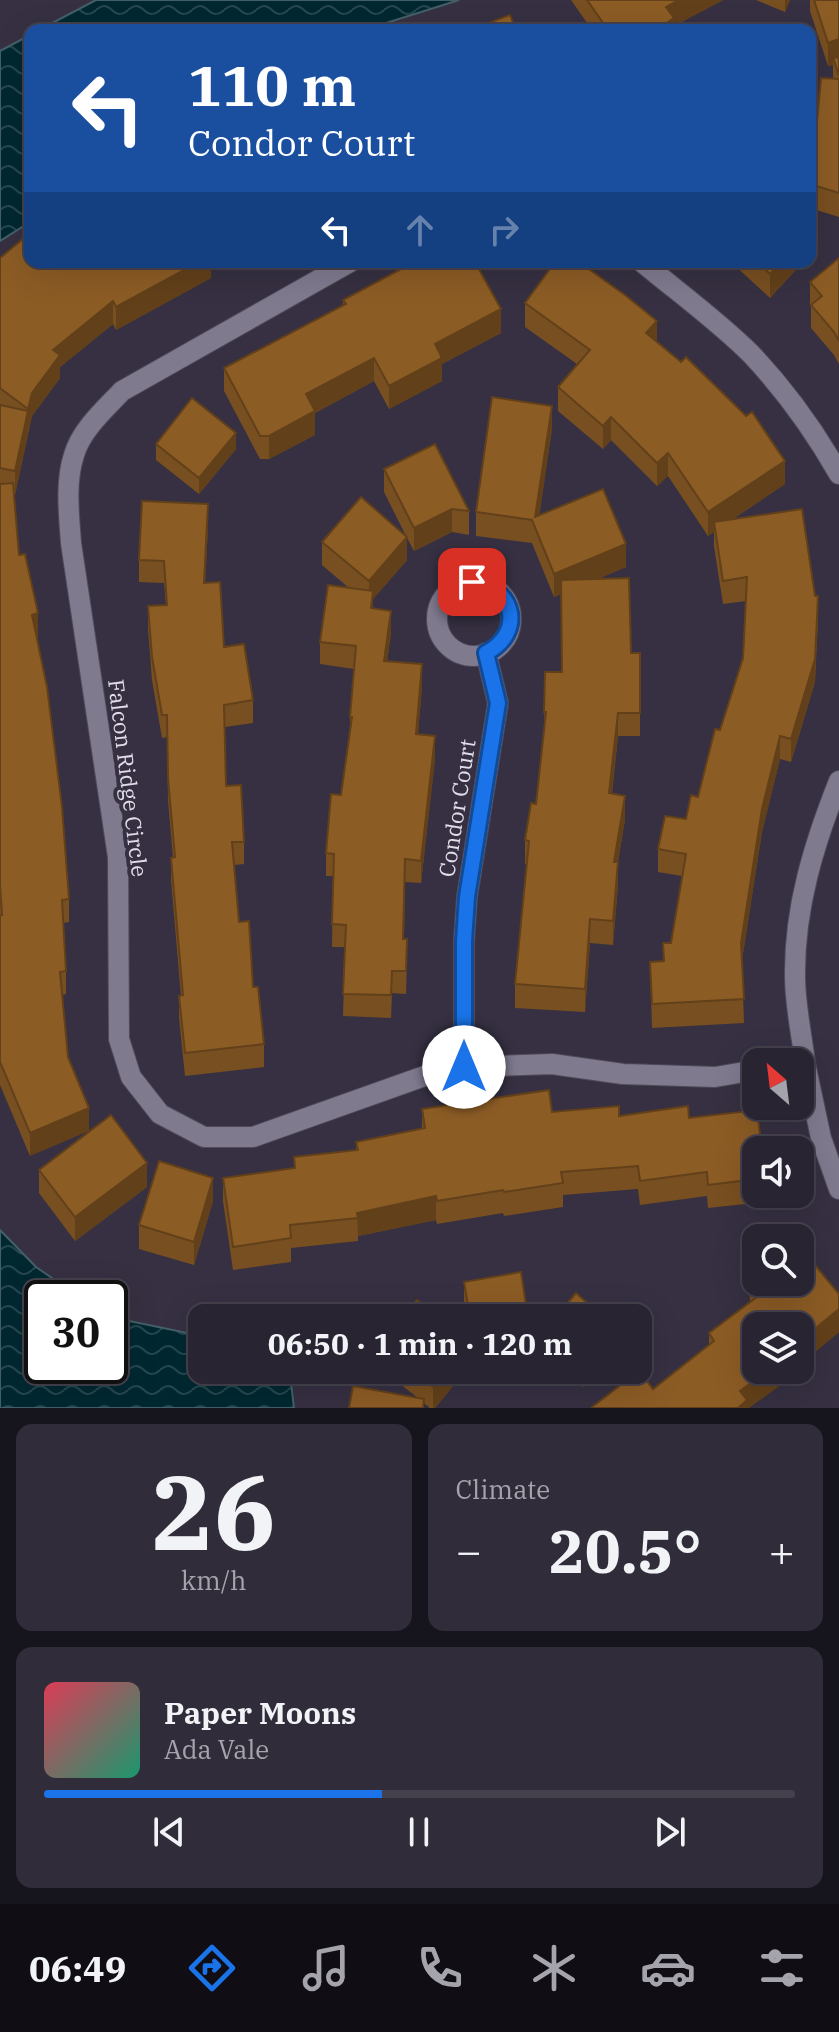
<!DOCTYPE html>
<meta charset="utf-8">
<style>
:root{--surface:#282432;--page:#302c3a;--text:#f1f3f6;--muted:#a5a4ac;--line:#44414d;--accent:#1a73e8}
body{margin:0;font-family:"IBM Plex Serif",serif;background:var(--page);color:var(--text);height:100vh;display:flex;flex-direction:column;font-size:30px;white-space:nowrap}
*{box-sizing:border-box;margin:0}
p{font-size:26px;color:var(--muted)}
.icon{flex:none;width:44px;height:44px;fill:none;stroke:currentColor;stroke-width:2;stroke-linecap:round;stroke-linejoin:round}
.map{position:relative;height:1408px;overflow:hidden}
.side{display:flex;flex-direction:column;gap:16px;padding:16px;background:#16141c;flex:1}
.side>*{flex:none}
.guide{position:absolute;left:24px;top:24px;width:792px;height:244px;border-radius:16px;box-shadow:0 8px 32px #0002,0 0 0 2px var(--line);background:#1a4fa0;color:#fff;overflow:hidden}
.needle{width:52px;rotate:332deg}
.fabs{position:absolute;left:742px;top:1048px;display:grid;gap:16px}
.fabs a{display:grid;place-items:center;width:72px;height:72px;border-radius:16px;background:var(--surface);box-shadow:0 8px 32px #0002,0 0 0 2px var(--line);font-size:40px}
.speed{position:absolute;left:24px;top:1280px;display:flex;gap:16px;font-size:40px;font-weight:700;text-align:center}
.speed>*{display:grid;place-content:center;width:104px;height:104px;border-radius:50%;background:var(--surface);box-shadow:0 8px 32px #0002,0 0 0 2px var(--line);line-height:1}
.speed .limit{border:4px solid #111;border-radius:12px;background:#fff;color:#111}
.pin{position:absolute;display:grid;place-items:center;width:68px;height:68px;color:#fff;margin:-34px;border-radius:16px;box-shadow:0 4px 12px #0006}
.me{position:absolute;width:88px;margin:-44px;rotate:0deg;stroke-linejoin:round;filter:drop-shadow(0 0 6px #0008)}
.turn{display:flex;align-items:center;gap:28px;height:168px;padding:0 32px;font-size:36px}
.turn .icon{width:104px;height:104px;stroke-width:2.5}
.turn b{display:block;font-size:56px;line-height:68px}
.lanes{display:flex;align-items:center;height:76px;padding:0 32px;background:#0003;justify-content:center;gap:40px;direction:ltr}
.lanes .off{opacity:.35}
.big{font-size:60px;font-weight:700;line-height:1.1}
.side .card{flex:1;display:flex;flex-direction:column;justify-content:center;gap:12px;min-width:0;padding:0 28px;border-radius:16px;background:var(--page)}
.side .dial{align-items:center;gap:0}
.dial b{font-size:104px;line-height:1}
.song{display:flex;align-items:center;gap:24px}
.cover{width:96px;height:96px;border-radius:12px;background:linear-gradient(135deg,hsl(350 70% 55%),hsl(160 70% 35%))}
.played{height:8px;border-radius:4px;background:linear-gradient(90deg,var(--accent) 45%,var(--line) 45%)}
.keys{display:flex;justify-content:space-around;direction:ltr}
.heat{display:flex;justify-content:space-between;align-items:center;font-size:44px;direction:ltr}
.side .tiles{flex:1;display:grid;gap:16px;grid-template-columns:1fr 1fr}
.card:last-child{grid-column:span 2}
.trip{position:absolute;left:188px;top:1304px;width:464px;height:80px;border-radius:16px;background:var(--surface);box-shadow:0 8px 32px #0002,0 0 0 2px var(--line);font-weight:700;line-height:80px;text-align:center}
.tabs{display:flex;height:128px;justify-content:space-around;align-items:center;background:#100e14;color:var(--muted)}
.tabs .icon{width:56px;height:56px}
.tabs .on{color:var(--accent)}
.tabs b{font-size:36px;color:var(--text)}
.map>svg:first-child{display:block}
</style>
<div class="map">
<svg width="839" height="1408" viewBox="0 0 839 1408">
<defs>
<pattern id="water-waves" width="16" height="10" patternUnits="userSpaceOnUse" patternTransform="scale(2)"><rect width="16" height="10" fill="#002831"/><path d="M0 5q4-4 8 0t8 0" fill="none" stroke="#25474f"/></pattern>
</defs>
<rect width="100%" height="100%" fill="#363042"/>
<g fill="url(#water-waves)" stroke="#445f68" stroke-width="2">
<path d="M 96,0 L 459,0 L 364,30 L 39,30 Z"/>
<path d="M 30,35 L 30,222 L 0,241 L 0,51 Z"/>
<path d="M 0,1230 L 36,1267 L 81,1298 L 42,1298 L 42,1366 L 110,1366 L 110,1317 L 202,1336 L 202,1370 L 286,1370 L 290,1375 L 294,1408 L 0,1408 Z"/>
</g>
<g fill="none" stroke-linecap="round" stroke-linejoin="round">
<defs>
<g id="minor">
<path d="M 350,262 L 122,391 C 105,409 81,430 74,455 C 65,482 69,515 71,543 L 118,857 L 119,1039 L 131,1077 L 160,1114 L 204,1137 L 253,1137 L 433,1073 L 464,1067 L 552,1064 L 623,1074 L 715,1077 L 756,1070"/>
<path d="M 642,262 C 678,292 718,321 751,354 C 786,391 814,430 839,474"/>
<circle cx="474" cy="619" r="37"/>
<path d="M 805,1063 L 821,1138 L 839,1189"/>
<path d="M 800,1064 L 805,1063 C 802,1035 795,1006 795,977 C 794,908 814,844 839,781"/>
<path d="M 464,1067 L 464,941 L 467,897 L 498,703 L 486,653"/>
</g>
</defs>
<use href="#minor" stroke="#504b5a" stroke-width="22"/>
<use href="#minor" stroke="#807a8f" stroke-width="20"/>
</g>
<g fill="#784f20">
<path d="M 571,0 L 723,0 L 674,26 L 674,30 L 592,30 Z"/>
<path d="M 756,0 L 790,0 L 785,12 Z"/>
<path d="M 810,0 L 839,0 L 839,217 L 810,208 L 810,120 L 817,122 L 833,79 L 833,65 L 828,66 L 810,11 Z"/>
<path d="M 0,258 L 211,262 L 211,278 L 116,330 L 113,324 L 60,367 L 60,378 L 32,416 L 15,495 L 14,494 L 19,555 L 38,637 L 36,637 L 69,899 L 69,922 L 63,923 L 66,971 L 66,994 L 62,995 L 30,1156 L 0,1085 Z"/>
<path d="M 839,258 L 839,364 L 834,355 L 811,328 L 811,307 L 810,305 L 810,282 Z"/>
<path d="M 731,262 L 803,262 L 770,298 Z"/>
<path d="M 343,300 L 501,333 L 442,364 L 442,381 L 389,409 L 374,381 L 315,413 L 315,435 L 269,459 L 260,459 L 224,391 L 224,368 L 343,306 Z"/>
<path d="M 525,303 L 657,341 L 681,362 L 785,484 L 733,519 L 818,620 L 815,682 L 791,762 L 780,759 L 762,832 L 742,960 L 744,1023 L 652,1028 L 650,962 L 663,961 L 663,943 L 671,943 L 682,876 L 658,872 L 658,849 L 686,819 L 698,797 L 743,658 L 746,601 L 723,604 L 714,546 L 714,532 L 708,536 L 668,476 L 657,486 L 611,440 L 603,449 L 558,411 L 558,387 L 577,364 L 525,327 Z"/>
<path d="M 552,429 L 539,516 L 626,567 L 598,579 L 631,653 L 640,653 L 640,736 L 618,736 L 612,794 L 625,819 L 618,862 L 618,885 L 613,945 L 590,943 L 585,1012 L 515,1008 L 515,984 L 527,864 L 525,864 L 525,840 L 536,804 L 544,734 L 545,672 L 562,672 L 561,594 L 554,597 L 532,543 L 476,536 L 476,512 Z"/>
<path d="M 156,444 L 236,449 L 199,494 L 156,460 Z"/>
<path d="M 384,469 L 469,511 L 469,535 L 452,532 L 414,551 L 407,538 L 407,560 L 373,599 L 373,609 L 391,633 L 387,662 L 422,687 L 418,734 L 435,759 L 421,883 L 405,882 L 404,939 L 407,961 L 406,994 L 392,993 L 391,1018 L 343,1016 L 345,947 L 332,947 L 333,876 L 326,876 L 326,853 L 341,795 L 350,734 L 350,717 L 354,669 L 320,664 L 320,642 L 349,588 L 322,565 L 322,542 L 406,536 L 384,492 Z"/>
<path d="M 208,527 L 205,583 L 224,647 L 253,700 L 253,723 L 225,727 L 226,786 L 244,842 L 244,864 L 234,865 L 239,922 L 264,1044 L 264,1067 L 185,1076 L 179,1018 L 179,996 L 181,996 L 171,880 L 171,858 L 173,858 L 168,800 L 167,737 L 162,738 L 152,680 L 148,629 L 148,606 L 166,605 L 164,583 L 139,582 L 139,560 Z"/>
<path d="M 422,1109 L 552,1112 L 689,1118 L 756,1150 L 756,1194 L 765,1194 L 765,1202 L 708,1208 L 707,1196 L 640,1205 L 638,1189 L 563,1195 L 563,1207 L 504,1216 L 503,1213 L 437,1224 L 436,1220 L 358,1236 L 358,1241 L 291,1248 L 291,1262 L 233,1270 L 223,1201 L 223,1178 L 294,1168 L 294,1157 L 356,1150 L 356,1142 L 422,1128 Z"/>
<path d="M 39,1170 L 147,1187 L 75,1241 L 39,1193 Z"/>
<path d="M 213,1201 L 194,1265 L 139,1249 L 139,1225 Z"/>
<path d="M 749,1278 L 839,1294 L 839,1332 L 781,1380 L 781,1385 L 653,1389 L 709,1345 L 709,1333 L 750,1302 Z"/>
<path d="M 464,1282 L 528,1318 L 467,1318 L 464,1305 Z"/>
<path d="M 382,1370 L 466,1370 L 435,1408 L 430,1408 L 424,1403 L 424,1408 L 418,1398 Z"/>
<path d="M 564,1370 L 597,1370 L 583,1387 Z"/>
</g>
<g fill="#62401a">
<path d="M 679,0 L 723,0 L 674,26 L 674,30 L 656,30 L 666,7 Z"/>
<path d="M 785,0 L 790,0 L 785,12 Z"/>
<path d="M 839,39 L 839,63 L 833,57 L 833,65 L 828,66 L 828,43 Z"/>
<path d="M 199,262 L 211,262 L 211,278 L 116,330 L 116,307 Z"/>
<path d="M 781,262 L 803,262 L 770,298 L 770,274 Z"/>
<path d="M 113,301 L 113,324 L 60,367 L 60,378 L 32,416 L 28,432 L 28,409 L 32,393 L 53,350 Z"/>
<path d="M 501,309 L 501,333 L 442,364 L 442,381 L 389,409 L 389,386 L 435,344 Z"/>
<path d="M 657,321 L 657,345 L 646,333 Z"/>
<path d="M 374,358 L 374,381 L 315,413 L 315,435 L 269,459 L 269,436 L 306,394 Z"/>
<path d="M 552,406 L 552,429 L 537,532 L 535,517 Z"/>
<path d="M 28,411 L 28,434 L 15,495 L 15,471 Z"/>
<path d="M 611,417 L 611,440 L 603,449 L 603,426 Z"/>
<path d="M 236,433 L 236,449 L 199,494 L 199,478 Z"/>
<path d="M 668,453 L 668,476 L 657,486 L 657,463 Z"/>
<path d="M 785,461 L 785,484 L 715,531 L 714,522 L 714,532 L 708,536 L 708,512 Z"/>
<path d="M 208,504 L 208,527 L 204,606 L 204,583 Z"/>
<path d="M 452,509 L 452,532 L 414,551 L 414,528 Z"/>
<path d="M 407,537 L 407,560 L 373,599 L 373,614 L 369,604 L 369,581 Z"/>
<path d="M 626,544 L 626,567 L 554,597 L 554,574 Z"/>
<path d="M 818,596 L 815,682 L 791,762 L 791,739 Z"/>
<path d="M 391,611 L 391,633 L 384,684 L 384,661 Z"/>
<path d="M 38,613 L 38,637 L 32,638 L 32,615 Z"/>
<path d="M 422,664 L 422,687 L 416,756 L 416,734 Z"/>
<path d="M 618,713 L 618,736 L 609,816 L 609,793 Z"/>
<path d="M 435,736 L 435,759 L 421,883 L 421,861 Z"/>
<path d="M 780,736 L 780,759 L 762,832 L 741,966 L 741,943 L 762,809 Z"/>
<path d="M 625,796 L 625,819 L 614,885 L 614,862 Z"/>
<path d="M 618,862 L 618,885 L 613,945 L 613,921 Z"/>
<path d="M 590,919 L 590,943 L 585,1012 L 585,989 Z"/>
<path d="M 89,1108 L 89,1131 L 30,1156 L 30,1133 Z"/>
<path d="M 147,1163 L 147,1187 L 75,1241 L 75,1217 Z"/>
<path d="M 213,1178 L 213,1201 L 194,1265 L 194,1242 Z"/>
<path d="M 436,1196 L 436,1220 L 358,1236 L 357,1213 Z"/>
<path d="M 839,1309 L 839,1332 L 800,1364 L 800,1341 Z"/>
<path d="M 447,1370 L 466,1370 L 435,1408 L 433,1408 L 433,1387 Z"/>
<path d="M 583,1370 L 597,1370 L 583,1387 Z"/>
<path d="M 769,1370 L 793,1370 L 781,1380 L 781,1385 L 749,1408 L 738,1408 L 740,1391 Z"/>
</g>
<g fill="#8c5c25" stroke="#62401a" stroke-width="2">
<path d="M 587,0 L 679,0 L 666,7 L 674,18 L 656,30 L 608,30 Z"/>
<path d="M 814,0 L 839,0 L 839,39 L 828,43 Z"/>
<path d="M 510,15 L 516,30 L 470,30 Z"/>
<path d="M 833,57 L 839,58 L 839,76 Z"/>
<path d="M 821,78 L 839,79 L 839,193 L 810,184 L 810,120 L 817,122 Z"/>
<path d="M 30,233 L 30,262 L 199,262 L 116,307 L 113,301 L 53,350 L 60,355 L 32,393 L 28,409 L 0,388 L 0,258 Z"/>
<path d="M 839,258 L 839,341 L 834,332 L 811,305 L 822,296 L 810,282 Z"/>
<path d="M 414,262 L 475,262 L 501,309 L 435,344 L 442,358 L 389,386 L 374,358 L 306,394 L 315,411 L 269,436 L 260,436 L 224,368 L 346,304 L 343,300 Z"/>
<path d="M 555,262 L 579,262 L 625,295 L 657,321 L 646,333 L 681,362 L 686,357 L 746,416 L 752,412 L 785,461 L 708,512 L 668,453 L 657,463 L 611,417 L 603,426 L 558,387 L 590,350 L 525,303 Z"/>
<path d="M 757,262 L 781,262 L 770,274 Z"/>
<path d="M 492,397 L 552,406 L 535,517 L 603,489 L 626,544 L 554,574 L 532,520 L 476,512 Z"/>
<path d="M 192,398 L 236,433 L 199,478 L 156,444 Z"/>
<path d="M 0,405 L 28,411 L 15,471 L 0,468 Z"/>
<path d="M 435,444 L 469,511 L 452,509 L 414,528 L 384,469 Z"/>
<path d="M 13,483 L 19,555 L 25,554 L 38,613 L 32,615 L 47,687 L 62,807 L 69,899 L 62,900 L 66,971 L 60,972 L 68,1057 L 89,1108 L 30,1133 L 0,1062 L 0,915 L 2,915 L 0,885 L 0,484 Z"/>
<path d="M 361,497 L 407,537 L 369,581 L 322,542 Z"/>
<path d="M 142,501 L 208,504 L 204,583 L 220,582 L 224,647 L 244,644 L 253,700 L 224,705 L 226,786 L 241,785 L 244,842 L 232,842 L 239,922 L 249,921 L 253,987 L 258,987 L 264,1044 L 185,1053 L 179,996 L 183,995 L 171,858 L 175,857 L 168,778 L 167,715 L 162,715 L 152,657 L 148,606 L 167,605 L 164,561 L 139,560 Z"/>
<path d="M 802,509 L 815,596 L 818,596 L 815,659 L 791,739 L 780,736 L 762,809 L 741,943 L 744,999 L 652,1004 L 650,962 L 664,961 L 663,943 L 671,943 L 686,854 L 658,849 L 665,816 L 686,819 L 691,795 L 698,797 L 715,729 L 720,730 L 743,658 L 747,577 L 723,581 L 714,522 Z"/>
<path d="M 629,578 L 631,653 L 640,653 L 640,713 L 618,713 L 609,793 L 625,796 L 614,862 L 618,862 L 613,921 L 590,919 L 585,989 L 515,984 L 529,841 L 525,840 L 531,803 L 536,804 L 546,712 L 544,712 L 545,672 L 562,672 L 561,580 Z"/>
<path d="M 328,585 L 373,591 L 371,608 L 391,611 L 384,661 L 422,664 L 416,734 L 435,736 L 421,861 L 405,859 L 403,939 L 407,939 L 406,971 L 392,971 L 391,995 L 343,994 L 346,925 L 332,924 L 334,854 L 326,853 L 331,794 L 341,795 L 352,717 L 350,717 L 356,646 L 320,642 Z"/>
<path d="M 549,1090 L 552,1112 L 619,1106 L 619,1116 L 688,1106 L 689,1118 L 757,1110 L 762,1150 L 756,1150 L 756,1179 L 708,1185 L 707,1172 L 640,1181 L 638,1166 L 561,1172 L 563,1183 L 504,1192 L 503,1190 L 437,1201 L 436,1196 L 357,1213 L 358,1218 L 290,1225 L 291,1238 L 233,1247 L 223,1178 L 295,1168 L 294,1157 L 358,1150 L 356,1142 L 425,1128 L 422,1109 Z"/>
<path d="M 111,1115 L 147,1163 L 75,1217 L 39,1170 Z"/>
<path d="M 159,1161 L 213,1178 L 194,1242 L 139,1225 Z"/>
<path d="M 800,1247 L 839,1294 L 839,1309 L 800,1341 L 800,1326 L 756,1326 L 756,1370 L 769,1370 L 740,1391 L 747,1400 L 738,1408 L 593,1408 L 592,1407 L 639,1371 L 653,1389 L 714,1341 L 709,1333 L 762,1293 L 749,1278 L 756,1272 L 756,1282 L 800,1282 Z"/>
<path d="M 521,1272 L 528,1318 L 470,1318 L 464,1282 Z"/>
<path d="M 576,1293 L 604,1318 L 555,1318 Z"/>
<path d="M 417,1300 L 440,1318 L 402,1318 Z"/>
<path d="M 412,1370 L 447,1370 L 433,1387 Z"/>
<path d="M 353,1386 L 424,1399 L 423,1408 L 349,1408 Z"/>
</g>
<g fill="none" stroke-linecap="round" stroke-linejoin="round">
<defs>
<path id="route" d="M 464,1067 L 464,941 L 467,897 L 498,703 L 486,653 C 525,633 515,587 472,582"/>
</defs>
<use href="#route" stroke="#114b97" stroke-width="20"/>
<use href="#route" stroke="#1a73e8" stroke-width="14"/>
</g>
<g text-anchor="middle" stroke-width="8" stroke-linejoin="round" paint-order="stroke">
<g font-size="22" fill="#e1dee9" stroke="#363042">
<text transform="translate(128 778) rotate(83)" y="8">Falcon Ridge Circle</text>
<text transform="translate(457 808) rotate(-81)" y="8">Condor Court</text>
</g>
</g>
</svg>
<div class="fabs">
<a><svg class="needle" viewBox="-14 -14 28 28"><path d="M0-13l5 13h-10z" fill="#e53935"/><path d="M0 13l5-13h-10z" fill="#a5a4ac"/></svg></a>
<a><svg class="icon" aria-label="sound" viewBox="0 0 24 24"><path d="M4 9h4l5-4v14l-5-4H4zM17 9q2 3 0 6"/></svg></a>
<a><svg class="icon" aria-label="search" viewBox="0 0 24 24"><circle cx="10" cy="10" r="6"/><path d="M15 15l6 6"/></svg></a>
<a><svg class="icon" aria-label="layers" viewBox="0 0 24 24"><path d="M12 4l9 5-9 5-9-5zM3 14l9 5 9-5"/></svg></a>
</div>
<div class="speed"><div class="limit">30</div></div>
<div class="pin" style="left:472px;top:582px;background:#d93025"><svg class="icon" aria-label="arrive" viewBox="0 0 24 24"><path d="M6 21V4h12l-3 4 3 4H6"/></svg></div>
<svg class="me" style="left:464px;top:1067px" viewBox="-20 -20 40 40"><circle r="19" fill="#fff"/><path d="M0-13L10 11 0 6-10 11z" fill="#1a73e8"/></svg>
<div class="trip">06:50 · 1 min · 120 m</div>
<div class="guide">
<div class="turn"><svg class="icon" aria-label="left" viewBox="0 0 24 24"><path d="M17 20v-9H6M10 6l-5 5 5 5"/></svg><div><b>110 m</b>Condor Court</div></div>
<div class="lanes"><svg class="icon" aria-label="left" viewBox="0 0 24 24"><path d="M17 20v-9H6M10 6l-5 5 5 5"/></svg><svg class="icon off" aria-label="ahead" viewBox="0 0 24 24"><path d="M12 20V5M6 11l6-6 6 6"/></svg><svg class="icon off" aria-label="right" viewBox="0 0 24 24"><path d="M7 20v-9h11M14 6l5 5-5 5"/></svg></div>
</div>
</div>
<section class="side">
<div class="tiles">
<div class="card dial"><b>26</b><p>km/h</p></div>
<div class="card"><p>Climate</p>
<div class="heat"><a>−</a><b class="big">20.5°</b><a>+</a></div>
</div>
<div class="card">
<div class="song"><i class="cover"></i><div><b>Paper Moons</b><p>Ada Vale</p></div></div>
<div class="played"></div>
<div class="keys"><svg class="icon" aria-label="previous" viewBox="0 0 24 24"><path d="M18 5L8 12l10 7zM5 5v14"/></svg><svg class="icon" aria-label="pause" viewBox="0 0 24 24"><path d="M8 5v14M16 5v14"/></svg><svg class="icon" aria-label="next" viewBox="0 0 24 24"><path d="M6 5l10 7-10 7zM19 5v14"/></svg></div>
</div>
</div>
</section>
<nav class="tabs">
<b>06:49</b>
<svg class="icon on" aria-label="directions" viewBox="0 0 24 24"><path d="M12 3l9 9-9 9-9-9zM9 14v-3h6M13 9l2 2-2 2"/></svg>
<svg class="icon" aria-label="music" viewBox="0 0 24 24"><path d="M9 18V5l10-2v13"/><circle cx="6" cy="18" r="3"/><circle cx="16" cy="16" r="3"/></svg>
<svg class="icon" aria-label="phone" viewBox="0 0 24 24"><path d="M5 4h4l2 5-3 2q2 4 5 5l2-3 5 2v4C11 20 4 13 5 4z"/></svg>
<svg class="icon" aria-label="climate" viewBox="0 0 24 24"><path d="M12 3v18M4 7l16 10M4 17L20 7"/></svg>
<svg class="icon" aria-label="car" viewBox="0 0 24 24"><path d="M5 17H2v-5l4-1 3-4h7l3 4 3 1v5h-3M9 17h6M6 11h13"/><circle cx="7" cy="17" r="2"/><circle cx="17" cy="17" r="2"/></svg>
<svg class="icon" aria-label="filters" viewBox="0 0 24 24"><path d="M4 7h16M4 17h16"/><circle cx="9" cy="7" r="2"/><circle cx="15" cy="17" r="2"/></svg>
</nav>
